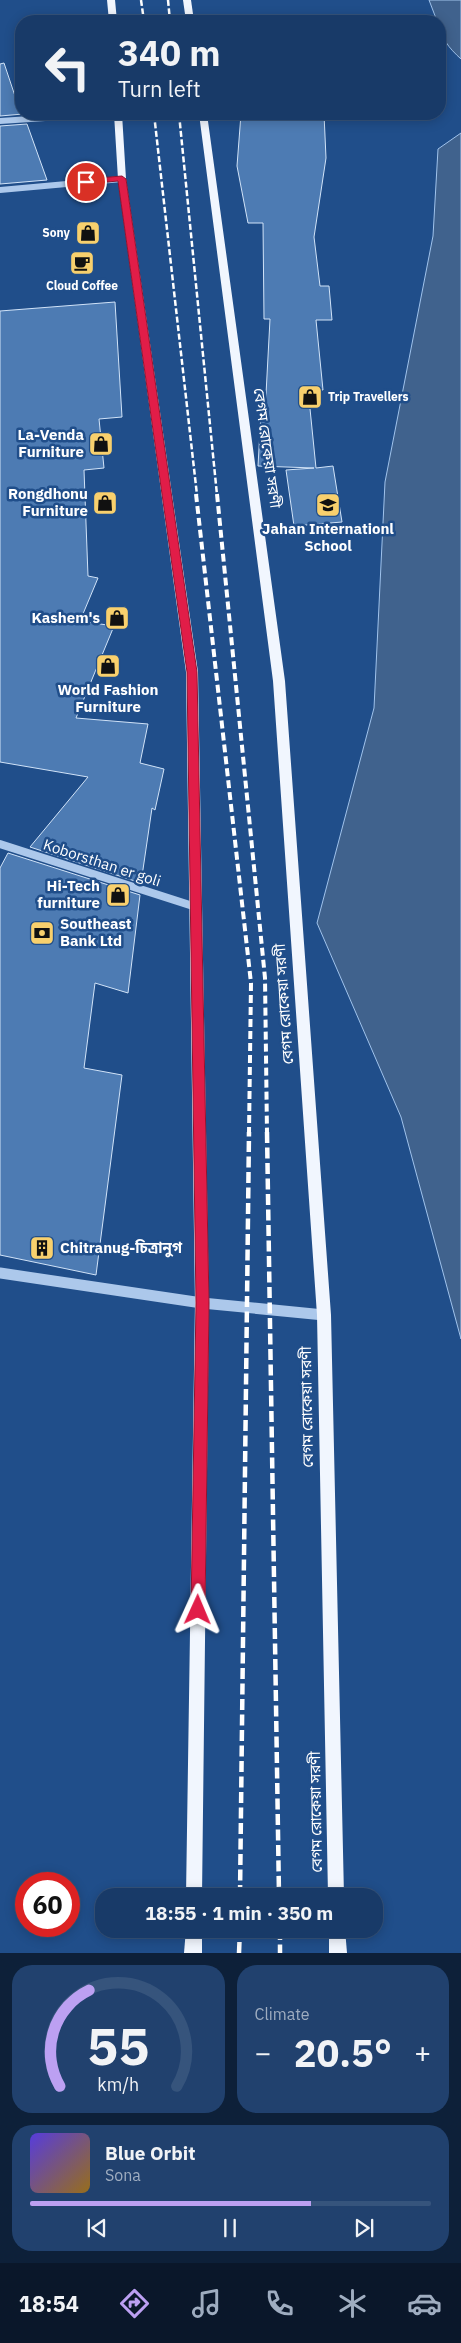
<!DOCTYPE html>
<meta charset="utf-8">
<style>
:root{--surface:#183a68;--page:#21416e;--text:#f1f3f6;--muted:#9fadc0;--line:#36547c;--accent:#bca0f2}
body{margin:0;font-family:"IBM Plex Sans","Noto Sans Bengali",sans-serif;background:var(--page);color:var(--text);height:100vh;display:flex;flex-direction:column;font-size:19px;white-space:nowrap}
*{box-sizing:border-box;margin:0}
p{font-size:16px;color:var(--muted)}
.icon{flex:none;width:28px;height:28px;fill:none;stroke:currentColor;stroke-width:2;stroke-linecap:round;stroke-linejoin:round}
.map{position:relative;height:1953px;overflow:hidden}
.side{display:flex;flex-direction:column;gap:12px;padding:12px;background:#0d2039;flex:1}
.side>*{flex:none}
.hud{position:absolute;left:15px;top:15px;width:431px;height:105px;border-radius:20px;box-shadow:0 2px 12px #0003,0 0 0 1px var(--line);background:#183a68;color:var(--text);overflow:hidden}
.speed{position:absolute;left:15px;top:1872px;display:flex;gap:10px;font-size:25px;font-weight:700;text-align:center}
.speed>*{display:grid;place-content:center;width:65px;height:65px;border-radius:50%;background:var(--surface);box-shadow:0 2px 12px #0003,0 0 0 1px var(--line);line-height:1}
.speed .limit{border:8px solid #d22;background:#fff;color:#111}
.pin{position:absolute;display:grid;place-items:center;width:42px;height:42px;color:#fff;margin:-21px;border:2px solid #fff;border-radius:50%;box-shadow:0 1px 5px #0007}
.me{position:absolute;width:55px;margin:-28px;rotate:1deg;stroke-linejoin:round;filter:drop-shadow(0 0 4px #0008)}
.turn{display:flex;align-items:center;gap:18px;height:105px;padding:0 20px;font-size:22px}
.turn .icon{width:65px;height:65px;stroke-width:2.5}
.turn b{display:block;font-size:35px;line-height:42px}
.big{font-size:38px;font-weight:800;line-height:1.1}
.side .card{flex:1;display:flex;flex-direction:column;justify-content:center;gap:8px;min-width:0;padding:0 18px;border-radius:20px;background:var(--page)}
.side .dial{align-items:center;gap:0}
.dial svg{height:130px;overflow:visible;fill:none;stroke:var(--line);stroke-width:7;stroke-linecap:round;text-anchor:middle}
.dial text{fill:var(--text);stroke:none}
.song{display:flex;align-items:center;gap:15px}
.cover{width:60px;height:60px;border-radius:8px;background:linear-gradient(135deg,hsl(250 70% 55%),hsl(40 70% 35%))}
.played{height:5px;border-radius:2px;background:linear-gradient(90deg,var(--accent) 70%,var(--line) 70%)}
.keys{display:flex;justify-content:space-around;direction:ltr}
.heat{display:flex;justify-content:space-between;align-items:center;font-size:28px;direction:ltr}
.side .tiles{flex:1;display:grid;gap:12px;grid-template-columns:1fr 1fr}
.card:last-child{grid-column:span 2}
.trip{position:absolute;left:95px;top:1888px;width:288px;height:50px;border-radius:20px;background:var(--surface);box-shadow:0 2px 12px #0003,0 0 0 1px var(--line);font-weight:800;line-height:50px;text-align:center}
.dock{display:flex;height:80px;justify-content:space-around;align-items:center;background:#0a172a;color:var(--muted)}
.dock .icon{width:35px;height:35px}
.dock .active{color:var(--accent)}
.dock b{font-size:22px;color:var(--text)}
.map>svg:first-child{display:block}
</style>
<div class="map">
<svg width="461" height="1953" viewBox="0 0 461 1953">
<rect width="100%" height="100%" fill="#204e8a"/>
<g fill="#40628d" stroke="#a0c3ec">
<path d="M 429,0 L 461,0 L 461,59 C 449,48 440,38 440,21 L 437,21 Z"/>
<path d="M 461,133 L 461,1339 L 401,1117 L 317,923 L 374,708 L 385,482 L 433,236 L 438,149 Z"/>
</g>
<g fill="#4d7bb3" stroke="#d1e3f8">
<path d="M 4,63 L 21,114 L 23,114 L 0,116 L 0,64 Z"/>
<path d="M 241,114 L 324,114 L 326,158 L 314,237 L 320,286 L 329,286 L 332,320 L 316,320 L 323,390 L 308,389 L 316,468 L 333,466 L 342,522 L 294,526 L 286,470 L 314,468 L 258,466 L 261,413 L 265,413 L 270,319 L 264,319 L 263,223 L 248,223 L 237,166 Z"/>
<path d="M 27,124 L 47,180 L 0,184 L 0,126 Z"/>
<path d="M 115,302 L 122,417 L 99,419 L 104,468 L 84,470 L 88,576 L 98,578 L 80,621 L 114,626 L 76,718 L 148,724 L 140,763 L 164,769 L 155,810 L 152,808 L 141,883 L 30,847 L 88,777 L 0,762 L 0,311 Z"/>
<path d="M 8,853 L 140,895 L 128,993 L 95,983 L 84,1068 L 122,1075 L 96,1275 L 0,1255 L 0,868 Z"/>
</g>
<g fill="none" stroke-linecap="round" stroke-linejoin="round">
<g stroke="#acc8eb" stroke-width="6">
<path d="M 0,121 L 105,114"/>
<path d="M 0,190 L 122,179"/>
</g>
<path stroke="#acc8eb" stroke-width="8" d="M 0,844 L 196,907"/>
<path stroke="#acc8eb" stroke-width="11" d="M 0,1273 L 202,1303 L 324,1315"/>
<g fill="#f1f6fe" fill-rule="evenodd">
<path d="M 107,0 L 115,0 L 117,21 L 109,21 Z"/>
<path d="M 183,0 L 191,0 L 194,21 L 186,21 Z"/>
<path d="M 114,114 L 122,114 L 126,179 L 198,672 L 209,1303 L 202,1896 L 186,1896 L 195,1303 L 186,672 L 118,179 Z"/>
<path d="M 199,114 L 207,114 L 285,681 L 331,1315 L 344,1896 L 328,1896 L 317,1315 L 273,681 Z"/>
<path d="M 186,1929 L 202,1929 L 202,1953 L 184,1953 Z"/>
<path d="M 329,1929 L 345,1929 L 347,1953 L 329,1953 Z"/>
</g>
<g stroke="#fff" stroke-width="2.5" stroke-dasharray="6 2.5" stroke-linecap="butt">
<path d="M 141,0 L 144,21"/>
<path d="M 168,0 L 170,21"/>
<path d="M 154,114 L 197,495"/>
<path d="M 179,114 L 217,495"/>
</g>
<g stroke="#fff" stroke-width="4" stroke-dasharray="8 4" stroke-linecap="butt">
<path d="M 196,494 L 251,983 L 249,1133"/>
<path d="M 217,494 L 265,978 L 267,1133"/>
</g>
<g stroke="#fff" stroke-width="4.5" stroke-dasharray="11 4.5" stroke-linecap="butt">
<path d="M 267,1132 L 279,1896"/>
<path d="M 240,1896 L 249,1132"/>
<path d="M 280,1929 L 280,1953"/>
<path d="M 239,1953 L 240,1929"/>
</g>
</g>
<path fill="#e11d48" stroke="#92132f" d="M 122,176 L 126,179 L 197,672 L 209,1303 L 205,1610 L 203,1615 L 198,1616 L 193,1615 L 191,1610 L 196,1303 L 187,672 L 118,181 L 86,184 L 82,182 L 86,179 Z"/>
<defs>
<symbol id="shop-square" viewBox="-11 -11 22 22"><rect x="-9" y="-9" width="18" height="18" rx="4" fill="#f8d06d" stroke="#204e8a"/><path d="M-5-2.5h2.3a2.7 3.5 0 0 1 5.4 0H5L5.5 6h-11ZM-1.5-2.5h3a1.5 2.3 0 0 0-3 0Z" fill="#111"/></symbol>
<symbol id="cafe-square" viewBox="-11 -11 22 22"><rect x="-9" y="-9" width="18" height="18" rx="4" fill="#f8d06d" stroke="#204e8a"/><path d="M-5.5-4.5H6V0H3Q3 3.5 0 3.5H-2.5Q-5.5 3.5-5.5 0ZM3-3.2v2h1.7v-2ZM-6 4.5H4V6H-6Z" fill="#111"/></symbol>
<symbol id="school-square" viewBox="-11 -11 22 22"><rect x="-9" y="-9" width="18" height="18" rx="4" fill="#f8d06d" stroke="#204e8a"/><path d="M0-5L7-2L0 1L-7-2ZM-4 1L0 2.5L4 1V4Q0 6-4 4Z" fill="#111"/></symbol>
<symbol id="bank-square" viewBox="-11 -11 22 22"><rect x="-9" y="-9" width="18" height="18" rx="4" fill="#f8d06d" stroke="#204e8a"/><path d="M-6-4H6V4H-6ZM0-2.3a2.3 2.3 0 1 0 0 4.6a2.3 2.3 0 1 0 0-4.6Z" fill="#111"/></symbol>
<symbol id="building-square" viewBox="-11 -11 22 22"><rect x="-9" y="-9" width="18" height="18" rx="4" fill="#f8d06d" stroke="#204e8a"/><path d="M-4-6H4V6H1V3H-1V6H-4ZM-2.5-4.3h1.7v1.8h-1.7ZM.8-4.3h1.7v1.8H.8ZM-2.5-1h1.7V.8h-1.7ZM.8-1h1.7V.8H.8Z" fill="#111"/></symbol>
</defs>
<g fill-rule="evenodd">
<use href="#shop-square" x="74" y="219" width="28" height="28"/>
<use href="#cafe-square" x="68" y="249" width="28" height="28"/>
<use href="#shop-square" x="296" y="383" width="28" height="28"/>
<use href="#shop-square" x="87" y="430" width="28" height="28"/>
<use href="#shop-square" x="91" y="489" width="28" height="28"/>
<use href="#school-square" x="314" y="491" width="28" height="28"/>
<use href="#shop-square" x="103" y="604" width="28" height="28"/>
<use href="#shop-square" x="94" y="652" width="28" height="28"/>
<use href="#shop-square" x="104" y="881" width="28" height="28"/>
<use href="#bank-square" x="28" y="919" width="28" height="28"/>
<use href="#building-square" x="28" y="1234" width="28" height="28"/>
</g>
<g text-anchor="middle" stroke-width="5" stroke-linejoin="round" paint-order="stroke">
<g font-size="12" font-weight="bold" fill="#fff" stroke="#204e8a" text-anchor="end">
<text x="70" y="237">Sony</text>
<text x="82" y="290" text-anchor="middle">Cloud Coffee</text>
<text x="328" y="401" text-anchor="start">Trip Travellers</text>
</g>
<g font-size="15" font-weight="bold" fill="#fff" stroke="#204e8a" text-anchor="end">
<text x="84" y="440">La-Venda<tspan x="84" dy="17">Furniture</tspan></text>
<text x="88" y="499">Rongdhonu<tspan x="88" dy="17">Furniture</tspan></text>
<text x="328" y="534" text-anchor="middle">Jahan Internationl<tspan x="328" dy="17">School</tspan></text>
<text x="100" y="623">Kashem's</text>
<text x="108" y="695" text-anchor="middle">World Fashion<tspan x="108" dy="17">Furniture</tspan></text>
<text x="100" y="891">Hi-Tech<tspan x="100" dy="17">furniture</tspan></text>
<text x="60" y="929" text-anchor="start">Southeast<tspan x="60" dy="17">Bank Ltd</tspan></text>
<text x="60" y="1253" text-anchor="start">Chitranug-চিত্রানুগ</text>
</g>
<g font-size="15" fill="#fff" stroke="#204e8a">
<text transform="translate(267 448) rotate(82)" y="5">বেগম রোকেয়া সরণী</text>
<text transform="translate(102 863) rotate(18)" y="5">Koborsthan er goli</text>
<text transform="translate(284 1004) rotate(-94)" y="5">বেগম রোকেয়া সরণী</text>
<text transform="translate(307 1407) rotate(-91)" y="5">বেগম রোকেয়া সরণী</text>
<text transform="translate(316 1812) rotate(-91)" y="5">বেগম রোকেয়া সরণী</text>
</g>
</g>
</svg>
<div class="speed"><div class="limit">60</div></div>
<div class="pin" style="left:86px;top:182px;background:#d93025"><svg class="icon" aria-label="arrive" viewBox="0 0 24 24"><path d="M6 21V4h12l-3 4 3 4H6"/></svg></div>
<svg class="me" style="left:198px;top:1610px" viewBox="-20 -20 40 40"><path d="M0-17L14 15 0 8-14 15z" fill="#e11d48" stroke="#fff" stroke-width="4"/></svg>
<div class="trip">18:55 · 1 min · 350 m</div>
<div class="hud">
<div class="turn"><svg class="icon" aria-label="left" viewBox="0 0 24 24"><path d="M17 20v-9H6M10 6l-5 5 5 5"/></svg><div><b>340 m</b>Turn left</div></div>
</div>
</div>
<section class="side">
<div class="tiles">
<div class="card dial"><svg viewBox="0 0 100 80">
<path d="M14 69A42 42 0 1 1 86 69"/>
<path d="M14 69A42 42 0 0 1 32 10" stroke="#bca0f2"/>
<text x="50" y="56" font-size="32" font-weight="700">55</text>
<text x="50" y="72" font-size="11">km/h</text>
</svg></div>
<div class="card"><p>Climate</p>
<div class="heat"><a>−</a><b class="big">20.5°</b><a>+</a></div>
</div>
<div class="card">
<div class="song"><i class="cover"></i><div><b>Blue Orbit</b><p>Sona</p></div></div>
<div class="played"></div>
<div class="keys"><svg class="icon" aria-label="previous" viewBox="0 0 24 24"><path d="M18 5L8 12l10 7zM5 5v14"/></svg><svg class="icon" aria-label="pause" viewBox="0 0 24 24"><path d="M8 5v14M16 5v14"/></svg><svg class="icon" aria-label="next" viewBox="0 0 24 24"><path d="M6 5l10 7-10 7zM19 5v14"/></svg></div>
</div>
</div>
</section>
<nav class="dock">
<b>18:54</b>
<svg class="icon active" aria-label="directions" viewBox="0 0 24 24"><path d="M12 3l9 9-9 9-9-9zM9 14v-3h6M13 9l2 2-2 2"/></svg>
<svg class="icon" aria-label="music" viewBox="0 0 24 24"><path d="M9 18V5l10-2v13"/><circle cx="6" cy="18" r="3"/><circle cx="16" cy="16" r="3"/></svg>
<svg class="icon" aria-label="phone" viewBox="0 0 24 24"><path d="M5 4h4l2 5-3 2q2 4 5 5l2-3 5 2v4C11 20 4 13 5 4z"/></svg>
<svg class="icon" aria-label="climate" viewBox="0 0 24 24"><path d="M12 3v18M4 7l16 10M4 17L20 7"/></svg>
<svg class="icon" aria-label="car" viewBox="0 0 24 24"><path d="M5 17H2v-5l4-1 3-4h7l3 4 3 1v5h-3M9 17h6M6 11h13"/><circle cx="7" cy="17" r="2"/><circle cx="17" cy="17" r="2"/></svg>
</nav>
